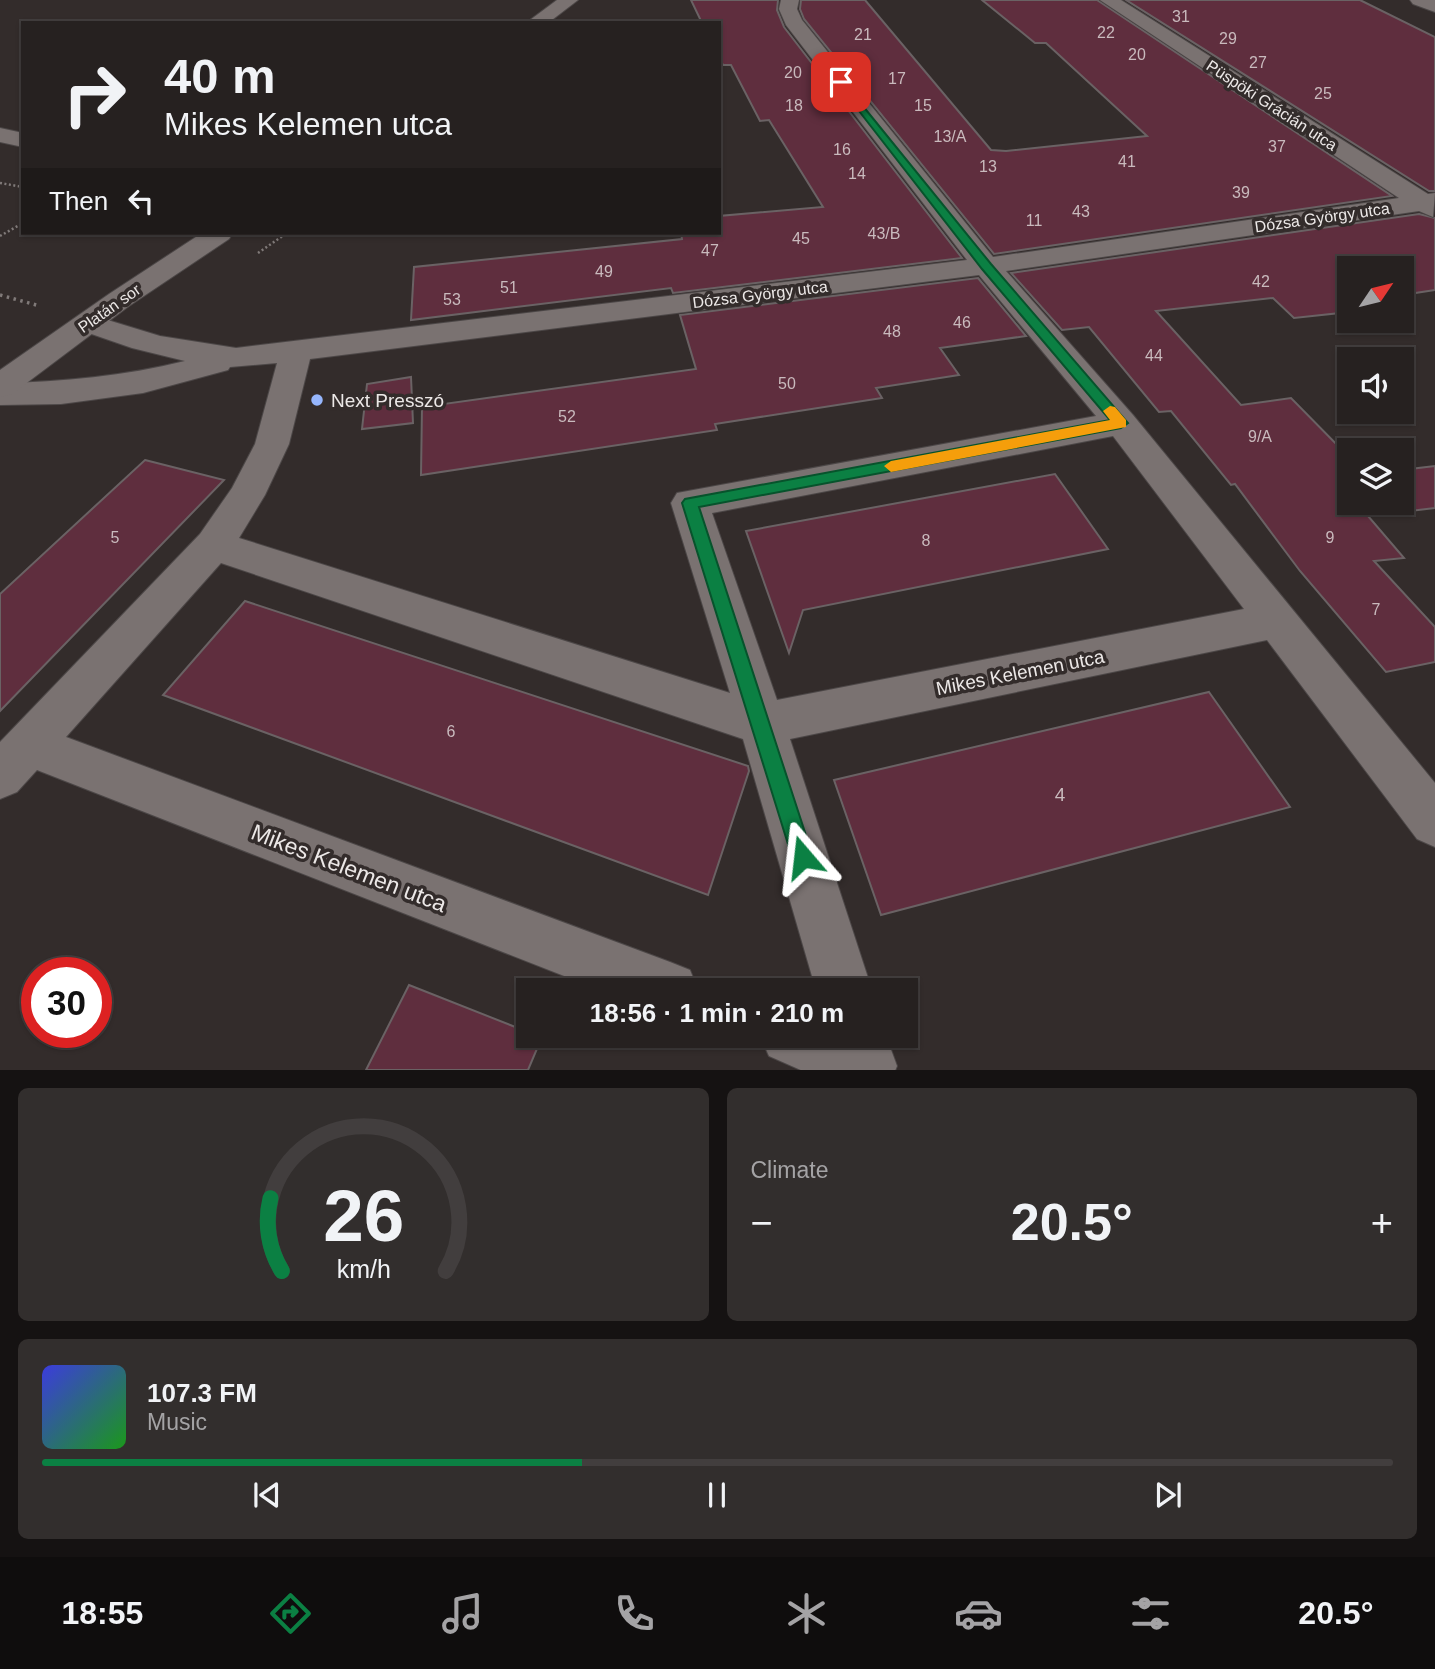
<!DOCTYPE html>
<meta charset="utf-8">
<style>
:root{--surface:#262120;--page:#322e2d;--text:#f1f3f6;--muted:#a4a3a5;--line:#423e3e;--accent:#0b8043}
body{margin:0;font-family:Helvetica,sans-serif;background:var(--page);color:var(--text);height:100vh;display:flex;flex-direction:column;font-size:26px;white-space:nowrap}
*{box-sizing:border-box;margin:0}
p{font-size:23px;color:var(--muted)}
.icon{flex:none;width:38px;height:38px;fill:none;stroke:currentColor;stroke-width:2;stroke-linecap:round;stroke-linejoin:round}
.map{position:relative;height:1070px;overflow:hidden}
.sheet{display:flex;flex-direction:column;gap:18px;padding:18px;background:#151212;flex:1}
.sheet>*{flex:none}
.top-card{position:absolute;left:21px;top:21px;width:700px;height:214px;border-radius:0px;box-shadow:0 2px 5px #0004,0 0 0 2px var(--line);background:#262120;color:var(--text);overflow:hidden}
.needle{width:46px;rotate:55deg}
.fabs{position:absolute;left:1337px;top:256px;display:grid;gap:14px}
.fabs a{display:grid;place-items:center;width:77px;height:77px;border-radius:0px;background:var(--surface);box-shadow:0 2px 5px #0004,0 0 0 2px var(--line);font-size:35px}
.speed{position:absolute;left:21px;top:957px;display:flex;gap:14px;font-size:35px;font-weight:700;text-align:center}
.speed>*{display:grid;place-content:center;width:91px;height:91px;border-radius:50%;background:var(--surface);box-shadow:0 2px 5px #0004,0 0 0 2px var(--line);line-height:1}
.speed .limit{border:10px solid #d22;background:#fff;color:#111}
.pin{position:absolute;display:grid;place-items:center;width:60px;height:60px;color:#fff;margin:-30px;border-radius:14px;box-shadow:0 4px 10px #0006}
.me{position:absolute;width:77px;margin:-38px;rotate:343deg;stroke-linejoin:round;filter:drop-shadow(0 0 5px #0008)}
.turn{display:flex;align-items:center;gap:24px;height:147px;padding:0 28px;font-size:32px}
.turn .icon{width:91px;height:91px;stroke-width:2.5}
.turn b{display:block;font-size:49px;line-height:60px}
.then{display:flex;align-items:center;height:66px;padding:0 28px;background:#0003;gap:14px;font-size:26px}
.big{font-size:52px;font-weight:800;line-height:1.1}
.sheet .tile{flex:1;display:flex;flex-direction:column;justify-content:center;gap:10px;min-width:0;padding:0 24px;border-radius:10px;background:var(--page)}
.sheet .dial{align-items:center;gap:0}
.dial svg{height:182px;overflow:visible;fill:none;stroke:var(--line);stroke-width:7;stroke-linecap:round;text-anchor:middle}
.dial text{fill:var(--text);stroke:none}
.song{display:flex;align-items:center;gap:21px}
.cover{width:84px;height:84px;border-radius:10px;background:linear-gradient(135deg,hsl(240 70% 55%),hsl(120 70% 35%))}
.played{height:7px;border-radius:4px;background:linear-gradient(90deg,var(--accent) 40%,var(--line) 40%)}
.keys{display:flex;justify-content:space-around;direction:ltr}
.heat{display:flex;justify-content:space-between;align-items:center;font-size:38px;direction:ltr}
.sheet .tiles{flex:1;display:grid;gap:18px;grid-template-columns:1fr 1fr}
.tile:last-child{grid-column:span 2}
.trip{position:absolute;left:516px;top:978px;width:402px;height:70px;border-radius:0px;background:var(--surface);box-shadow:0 2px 5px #0004,0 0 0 2px var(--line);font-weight:800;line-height:70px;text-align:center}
.tabs{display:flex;height:112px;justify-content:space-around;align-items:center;background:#0f0d0d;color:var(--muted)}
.tabs .icon{width:49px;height:49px}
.tabs .on{color:var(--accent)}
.tabs b{font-size:32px;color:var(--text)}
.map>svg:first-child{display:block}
</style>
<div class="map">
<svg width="1435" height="1071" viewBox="0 0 1435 1071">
<rect width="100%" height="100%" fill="#332c2b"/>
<g fill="#5f2e3e" stroke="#6a6264" stroke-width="2">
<path d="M 691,0 L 778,0 L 777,10 L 784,27 L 962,258 L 673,293 L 671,288 L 411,320 L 414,267 L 682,239 L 681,233 L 719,233 L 719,216 L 823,207 L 769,120 L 760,121 L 731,65 L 723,65 L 719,57 L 719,23 L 702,23 Z"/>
<path d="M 801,0 L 865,0 L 991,150 L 1006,151 L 1147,136 L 1046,43 L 1035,43 L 982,0 L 1097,0 L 1392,196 L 994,254 L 804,19 L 800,9 Z"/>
<path d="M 1126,0 L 1360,0 L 1435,37 L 1435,191 L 1429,191 Z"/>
<path d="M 1419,214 L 1435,218 L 1435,290 L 1402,295 L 1402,268 L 1349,268 L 1349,312 L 1294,318 L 1273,298 L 1156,311 L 1241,405 L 1291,398 L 1349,457 L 1349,502 L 1402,502 L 1402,470 L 1435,466 L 1435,508 L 1368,516 L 1404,558 L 1374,561 L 1435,627 L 1435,662 L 1386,672 L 1300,571 L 1235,484 L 1231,485 L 1171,411 L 1159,412 L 1089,327 L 1062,330 L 1011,273 Z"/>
<path d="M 978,278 L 1026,336 L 940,348 L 959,375 L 876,388 L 882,398 L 715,424 L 717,430 L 421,475 L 422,407 L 696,369 L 680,315 Z"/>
<path d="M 411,377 L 413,423 L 362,429 L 367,384 Z"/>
<path d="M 145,460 L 224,480 L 0,711 L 0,594 Z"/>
<path d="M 1055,474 L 1108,549 L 803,610 L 789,653 L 746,531 Z"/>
<path d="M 245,601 L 748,766 L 749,771 L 708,895 L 163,695 Z"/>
<path d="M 1209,692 L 1290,807 L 881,915 L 834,780 Z"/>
<path d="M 409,985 L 528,1032 L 528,1036 L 542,1037 L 528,1070 L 366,1070 Z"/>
</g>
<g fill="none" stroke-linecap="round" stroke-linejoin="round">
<defs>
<g id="street">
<path d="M 781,0 L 799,0 L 797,9 L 802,20 L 993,257 L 1399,198 L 1100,0 L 1121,0 L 1428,194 L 1435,193 L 1433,217 L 1419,211 L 1006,271 L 1133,415 L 1435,783 L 1435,847 L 1417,839 L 1267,640 L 790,739 L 872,990 L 816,990 L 743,739 L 221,563 L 66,737 L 670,962 L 690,970 L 698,990 L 600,990 L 37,770 L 17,792 L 0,799 L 0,742 L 200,534 L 232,488 L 255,444 L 277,363 L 230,367 L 228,370 L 143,393 L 61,404 L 0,405 L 0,383 C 63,382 124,376 185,361 L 132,348 L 77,329 L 73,323 L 77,317 L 88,314 L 160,336 L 236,348 L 967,260 L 786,25 L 779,9 ZM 979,275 L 1096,416 L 677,493 L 671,503 L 730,693 L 239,538 L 265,495 L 289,444 L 310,359 ZM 1113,436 L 1244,609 L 777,700 L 712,513 Z"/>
<path d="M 1410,0 L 1435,0 L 1435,12 L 1413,4 Z"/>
<path d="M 0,128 L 23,133 L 23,147 L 0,142 Z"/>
<path d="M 760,1036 L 886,1036 L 897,1066 L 895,1071 L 803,1071 L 769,1056 Z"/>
</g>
<g id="secondary">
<path d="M 557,0 L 578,0 L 548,23 L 526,23 Z"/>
<path d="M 202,233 L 233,233 L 229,239 L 129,306 L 12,394 L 0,397 L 0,370 L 109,294 Z"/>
</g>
</defs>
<use href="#street" stroke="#4c4747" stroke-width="2"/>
<use href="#secondary" stroke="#4c4747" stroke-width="2"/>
<g stroke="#807a79" stroke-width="2.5" stroke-dasharray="2 2.5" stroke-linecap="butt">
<path d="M 0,183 L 23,187"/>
<path d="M 0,236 L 23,223"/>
<path d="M 258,253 L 287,233"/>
</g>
<path stroke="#807a79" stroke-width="3.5" stroke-dasharray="2.5 4.5" stroke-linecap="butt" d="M 0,295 L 40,306"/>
<use href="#street" fill="#7a7271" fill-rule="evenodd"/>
<use href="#secondary" fill="#7a7271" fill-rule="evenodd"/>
</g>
<path fill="#0b8043" stroke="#07532c" stroke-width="2" d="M 841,79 L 991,264 L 1128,423 L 1121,428 L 699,507 L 813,857 L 810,865 L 803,868 L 795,865 L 792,857 L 682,503 L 685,499 L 1110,420 L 982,269 L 838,84 Z"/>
<path fill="#f59e0b" d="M 1110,406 L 1115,407 L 1126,420 L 1126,427 L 891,472 L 884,466 L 891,461 L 1110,420 L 1103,411 Z"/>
<circle fill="#96b6fd" stroke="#332c2b" stroke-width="2.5" cx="317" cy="400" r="7"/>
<g text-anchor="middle" stroke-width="7" stroke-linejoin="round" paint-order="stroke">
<g font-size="16" fill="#c9babd">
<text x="1181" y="22">31</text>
<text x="1106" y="38">22</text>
<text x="863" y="40">21</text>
<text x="1228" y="44">29</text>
<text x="1137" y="60">20</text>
<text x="1258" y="68">27</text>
<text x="793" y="78">20</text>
<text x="897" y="84">17</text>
<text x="1323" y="99">25</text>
<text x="794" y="111">18</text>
<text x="923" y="111">15</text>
<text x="950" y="142">13/A</text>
<text x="1277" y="152">37</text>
<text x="842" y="155">16</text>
<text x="1127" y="167">41</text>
<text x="988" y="172">13</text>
<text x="857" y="179">14</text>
<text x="1241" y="198">39</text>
<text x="1081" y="217">43</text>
<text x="1034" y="226">11</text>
<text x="884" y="239">43/B</text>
<text x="801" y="244">45</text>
<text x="710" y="256">47</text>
<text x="604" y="277">49</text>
<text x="1261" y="287">42</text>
<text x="509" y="293">51</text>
<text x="452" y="305">53</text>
<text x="962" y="328">46</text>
<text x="892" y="337">48</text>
<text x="1154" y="361">44</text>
<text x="787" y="389">50</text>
<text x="567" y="422">52</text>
<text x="1260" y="442">9/A</text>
<text x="115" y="543">5</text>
<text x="1330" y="543">9</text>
<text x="926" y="546">8</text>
<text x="1376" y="615">7</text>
<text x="451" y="737">6</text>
</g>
<g font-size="16" fill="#ece8e7" stroke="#332c2b">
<text transform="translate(1272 105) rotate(33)" y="6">Püspöki Grácián utca</text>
<text transform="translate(1322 217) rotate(-8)" y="6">Dózsa György utca</text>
<text transform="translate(760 294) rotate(-7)" y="6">Dózsa György utca</text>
<text transform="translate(109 308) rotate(-35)" y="6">Platán sor</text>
</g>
<g font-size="19" fill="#ece8e7" stroke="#332c2b" text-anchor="start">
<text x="331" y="407">Next Presszó</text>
</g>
<g font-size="19" fill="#ece8e7" stroke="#332c2b">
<text transform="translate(1020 672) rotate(-11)" y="7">Mikes Kelemen utca</text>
</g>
<g font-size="19" fill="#c9babd">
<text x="1060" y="801">4</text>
</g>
<g font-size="23" fill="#ece8e7" stroke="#332c2b">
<text transform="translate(349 868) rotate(21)" y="8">Mikes Kelemen utca</text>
</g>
</g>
</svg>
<div class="fabs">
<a><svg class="needle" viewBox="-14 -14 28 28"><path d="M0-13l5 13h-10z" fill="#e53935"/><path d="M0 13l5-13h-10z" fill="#a4a3a5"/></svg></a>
<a><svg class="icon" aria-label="sound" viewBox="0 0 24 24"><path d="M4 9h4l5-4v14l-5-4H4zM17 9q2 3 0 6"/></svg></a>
<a><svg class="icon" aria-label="layers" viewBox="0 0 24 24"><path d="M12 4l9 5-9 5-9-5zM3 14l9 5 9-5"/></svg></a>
</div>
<div class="speed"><div class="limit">30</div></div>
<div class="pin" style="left:841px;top:82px;background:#d93025"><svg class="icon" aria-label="arrive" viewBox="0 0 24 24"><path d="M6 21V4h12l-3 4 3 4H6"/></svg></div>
<svg class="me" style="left:803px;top:857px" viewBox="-20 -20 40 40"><path d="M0-17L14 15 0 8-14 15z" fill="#0b8043" stroke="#fff" stroke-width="4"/></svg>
<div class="trip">18:56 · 1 min · 210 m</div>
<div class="top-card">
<div class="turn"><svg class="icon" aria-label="right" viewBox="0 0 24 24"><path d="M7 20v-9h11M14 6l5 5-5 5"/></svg><div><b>40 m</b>Mikes Kelemen utca</div></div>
<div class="then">Then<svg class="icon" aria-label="left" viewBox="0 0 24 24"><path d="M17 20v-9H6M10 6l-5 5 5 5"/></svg></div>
</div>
</div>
<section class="sheet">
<div class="tiles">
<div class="tile dial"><svg viewBox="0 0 100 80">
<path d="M14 69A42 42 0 1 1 86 69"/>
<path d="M14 69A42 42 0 0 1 9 37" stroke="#0b8043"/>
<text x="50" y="56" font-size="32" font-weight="700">26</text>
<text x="50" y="72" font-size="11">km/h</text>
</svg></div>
<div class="tile"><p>Climate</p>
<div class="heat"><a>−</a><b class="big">20.5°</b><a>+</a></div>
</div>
<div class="tile">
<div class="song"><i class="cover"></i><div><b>107.3 FM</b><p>Music</p></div></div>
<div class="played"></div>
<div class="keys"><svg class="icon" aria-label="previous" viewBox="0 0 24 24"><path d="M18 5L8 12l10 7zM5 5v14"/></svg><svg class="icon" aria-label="pause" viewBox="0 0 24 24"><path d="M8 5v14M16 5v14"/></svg><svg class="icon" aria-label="next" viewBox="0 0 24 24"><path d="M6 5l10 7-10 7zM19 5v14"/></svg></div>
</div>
</div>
</section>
<nav class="tabs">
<b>18:55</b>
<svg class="icon on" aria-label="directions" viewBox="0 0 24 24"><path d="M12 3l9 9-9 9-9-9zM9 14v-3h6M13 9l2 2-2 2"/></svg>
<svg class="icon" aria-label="music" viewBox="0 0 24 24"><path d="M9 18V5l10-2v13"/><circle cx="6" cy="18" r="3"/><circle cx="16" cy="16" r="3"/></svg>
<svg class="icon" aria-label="phone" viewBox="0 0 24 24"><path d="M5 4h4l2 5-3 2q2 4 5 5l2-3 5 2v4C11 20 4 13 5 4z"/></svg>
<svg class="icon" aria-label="climate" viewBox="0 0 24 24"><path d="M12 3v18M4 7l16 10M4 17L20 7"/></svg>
<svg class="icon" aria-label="car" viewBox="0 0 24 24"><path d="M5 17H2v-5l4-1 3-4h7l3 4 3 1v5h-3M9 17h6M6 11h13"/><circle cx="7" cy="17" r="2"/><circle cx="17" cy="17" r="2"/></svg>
<svg class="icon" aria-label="filters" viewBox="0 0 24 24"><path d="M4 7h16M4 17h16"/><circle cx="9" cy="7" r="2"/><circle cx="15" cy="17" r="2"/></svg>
<b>20.5°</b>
</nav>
